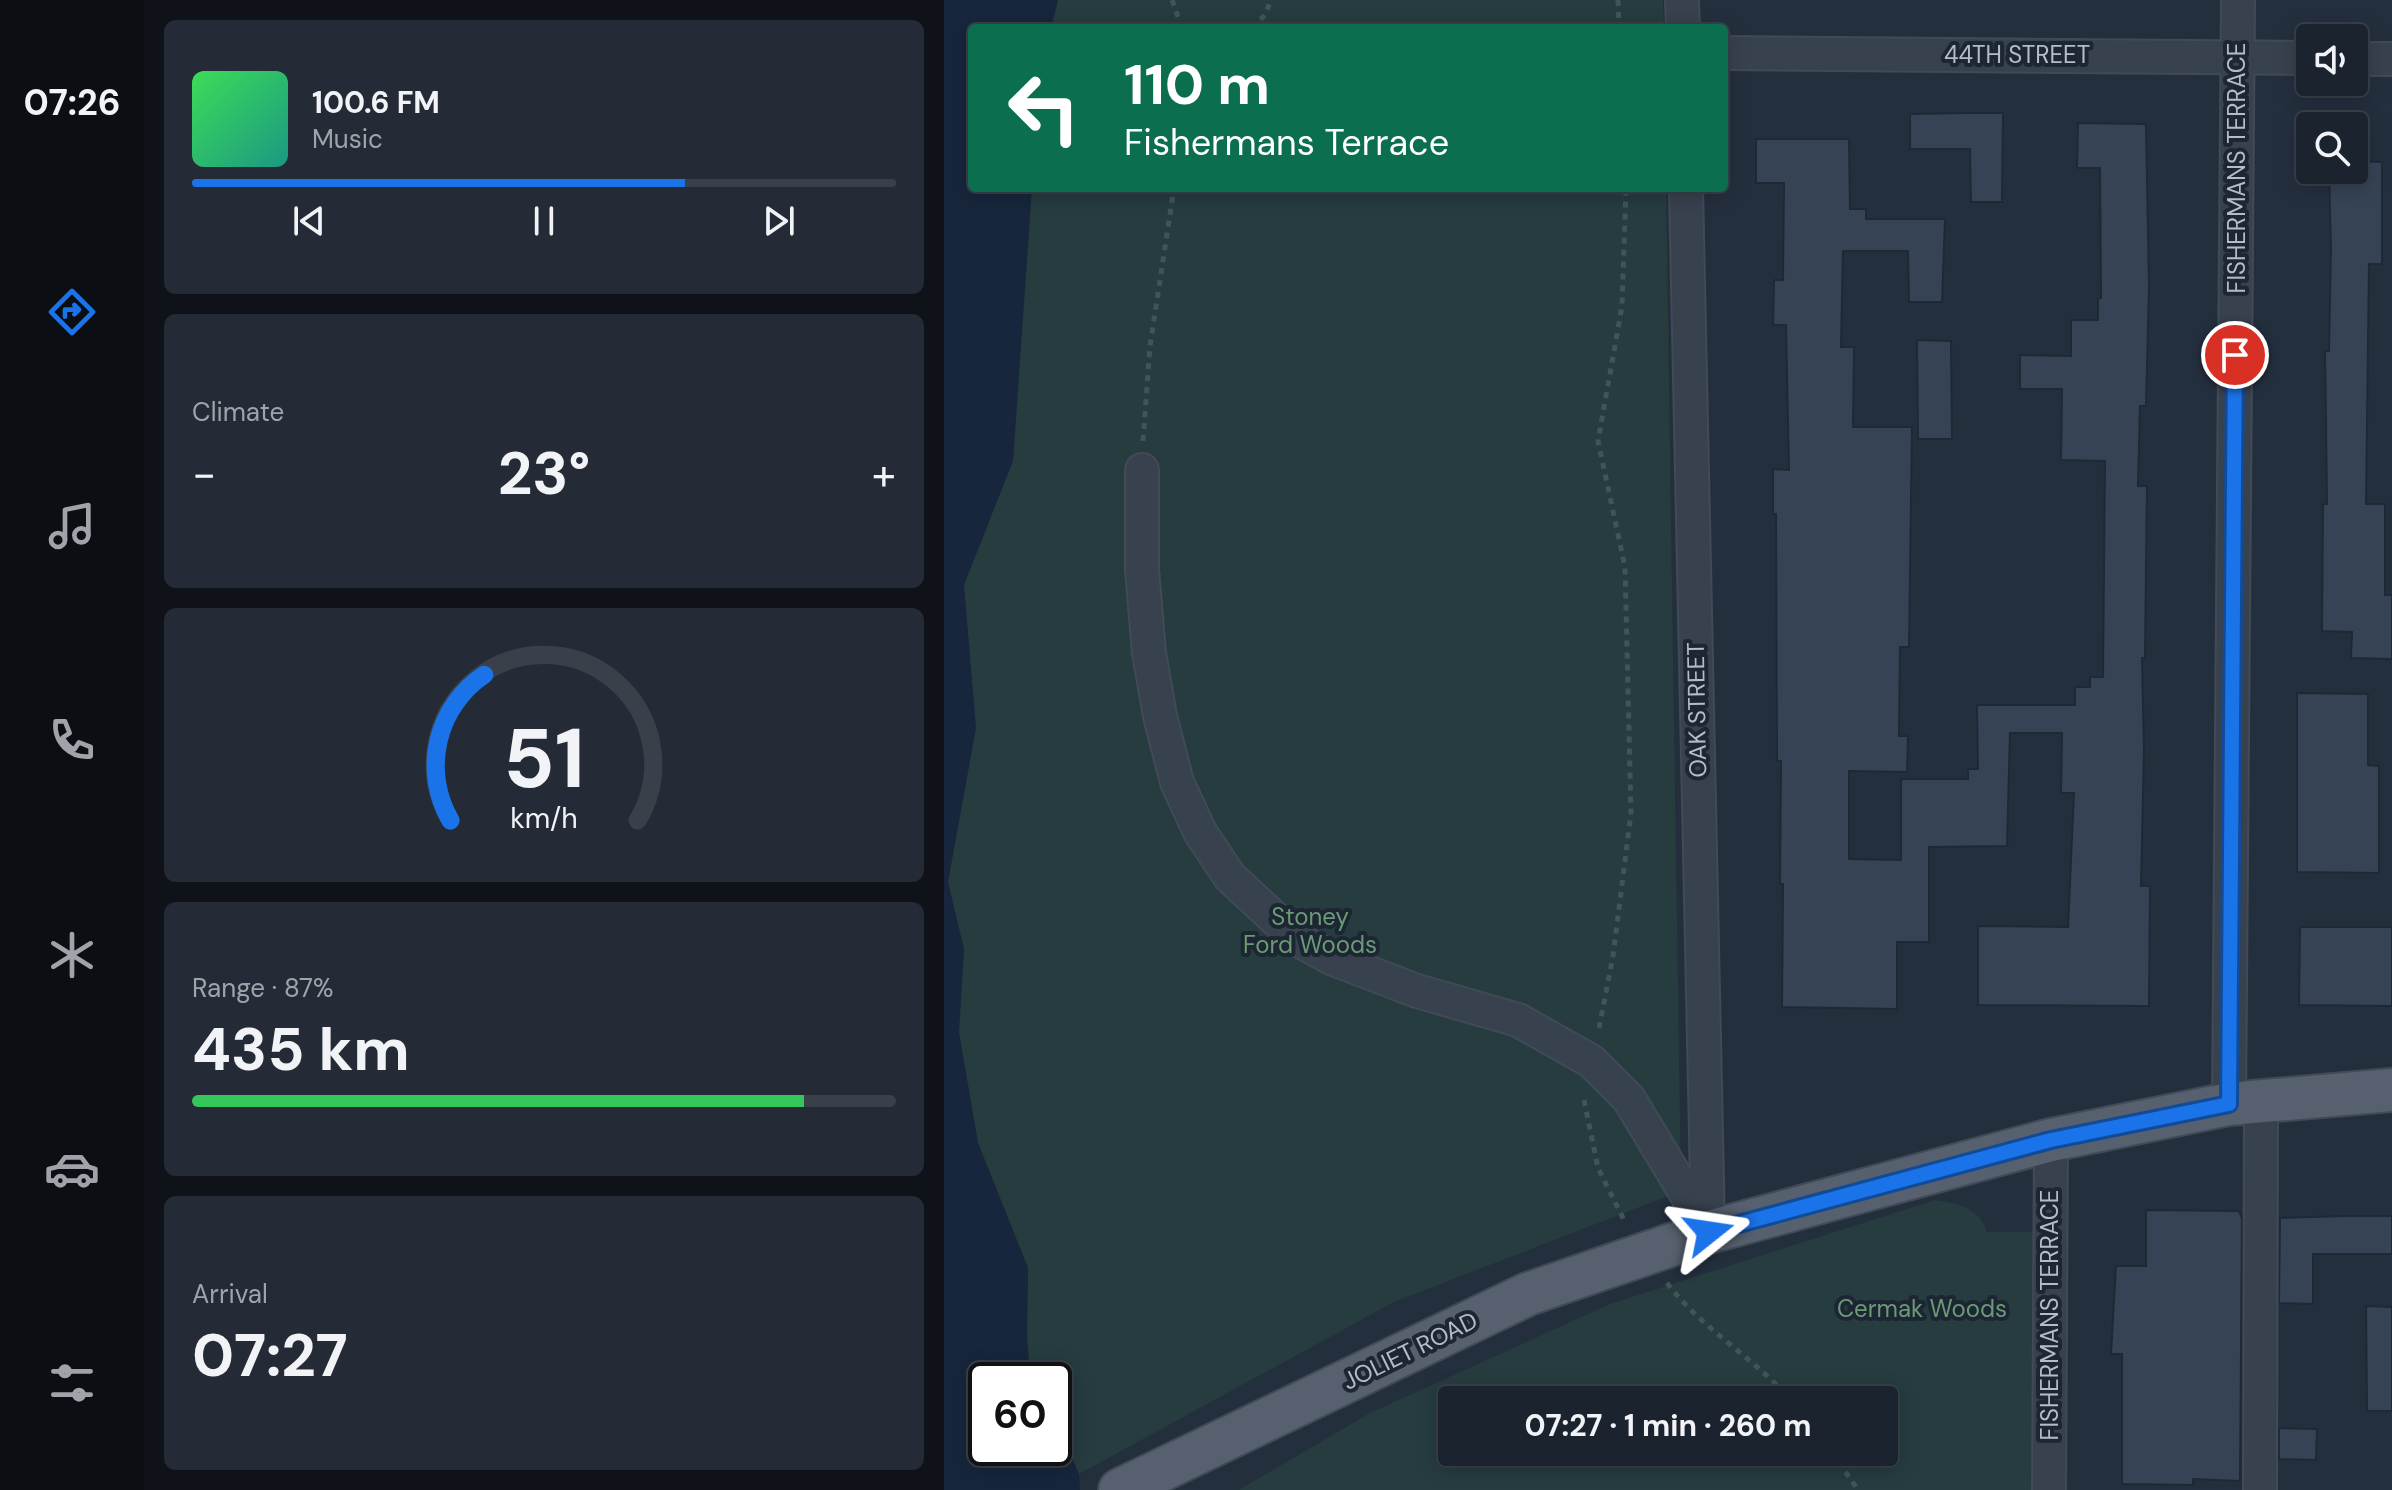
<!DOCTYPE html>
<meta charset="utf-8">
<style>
:root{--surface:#1b232e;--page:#242b36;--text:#f1f3f6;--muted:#a0a4aa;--line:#39404a;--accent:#1a73e8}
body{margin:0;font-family:"DM Sans",sans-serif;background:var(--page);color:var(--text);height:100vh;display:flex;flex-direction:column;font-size:30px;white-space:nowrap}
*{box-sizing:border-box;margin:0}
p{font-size:26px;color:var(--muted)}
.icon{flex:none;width:44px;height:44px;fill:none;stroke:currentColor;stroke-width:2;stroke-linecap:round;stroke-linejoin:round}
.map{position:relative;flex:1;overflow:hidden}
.sheet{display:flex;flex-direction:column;gap:20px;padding:20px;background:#0f1319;width:800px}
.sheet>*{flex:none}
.hud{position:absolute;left:24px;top:24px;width:760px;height:168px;border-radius:8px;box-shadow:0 4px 20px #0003,0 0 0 2px var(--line);background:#0b6e4f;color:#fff;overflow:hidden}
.controls{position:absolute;left:1352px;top:24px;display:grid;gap:16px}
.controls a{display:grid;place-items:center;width:72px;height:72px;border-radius:8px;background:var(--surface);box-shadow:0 4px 20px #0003,0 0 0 2px var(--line);font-size:40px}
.speed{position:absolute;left:24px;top:1362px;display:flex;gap:16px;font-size:40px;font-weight:700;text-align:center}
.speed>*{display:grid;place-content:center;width:104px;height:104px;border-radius:50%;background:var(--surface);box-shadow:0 4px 20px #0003,0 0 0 2px var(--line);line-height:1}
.speed .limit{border:4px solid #111;border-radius:12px;background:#fff;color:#111}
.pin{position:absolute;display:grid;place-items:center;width:68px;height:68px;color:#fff;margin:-34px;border:4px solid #fff;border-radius:50%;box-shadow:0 2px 8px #0007}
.me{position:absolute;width:88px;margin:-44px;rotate:75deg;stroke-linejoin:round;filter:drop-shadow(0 0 6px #0008)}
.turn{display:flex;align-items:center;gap:28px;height:168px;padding:0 24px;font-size:36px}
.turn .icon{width:104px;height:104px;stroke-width:2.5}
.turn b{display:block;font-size:56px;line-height:68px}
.big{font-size:60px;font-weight:700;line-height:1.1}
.sheet .card{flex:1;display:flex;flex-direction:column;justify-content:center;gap:12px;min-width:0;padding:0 28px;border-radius:12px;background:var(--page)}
.sheet .dial{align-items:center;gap:0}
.dial svg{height:208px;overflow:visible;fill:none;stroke:var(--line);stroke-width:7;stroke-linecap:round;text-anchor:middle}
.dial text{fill:var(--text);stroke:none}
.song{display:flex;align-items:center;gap:24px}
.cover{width:96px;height:96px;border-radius:12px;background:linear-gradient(135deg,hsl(130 70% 55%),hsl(170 70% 35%))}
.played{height:8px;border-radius:4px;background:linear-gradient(90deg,var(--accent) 70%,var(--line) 70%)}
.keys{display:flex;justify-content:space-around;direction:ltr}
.heat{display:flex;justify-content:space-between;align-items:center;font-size:44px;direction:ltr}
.charge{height:12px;border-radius:6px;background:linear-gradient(90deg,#34c759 87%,var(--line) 0)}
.trip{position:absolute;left:494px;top:1386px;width:460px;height:80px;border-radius:8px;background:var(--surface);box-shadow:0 4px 20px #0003,0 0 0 2px var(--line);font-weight:700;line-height:80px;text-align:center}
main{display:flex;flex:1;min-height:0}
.dock{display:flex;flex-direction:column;width:144px;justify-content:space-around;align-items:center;background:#0b0e12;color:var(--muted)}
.dock .icon{width:56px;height:56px}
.dock .active{color:var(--accent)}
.dock b{font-size:36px;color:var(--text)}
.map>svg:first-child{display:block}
</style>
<main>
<nav class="dock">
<b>07:26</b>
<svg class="icon active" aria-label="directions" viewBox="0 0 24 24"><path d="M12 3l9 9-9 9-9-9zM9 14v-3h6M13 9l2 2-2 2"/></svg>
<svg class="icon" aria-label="music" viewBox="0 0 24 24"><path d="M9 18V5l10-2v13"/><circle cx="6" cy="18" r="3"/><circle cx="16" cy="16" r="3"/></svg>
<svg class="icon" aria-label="phone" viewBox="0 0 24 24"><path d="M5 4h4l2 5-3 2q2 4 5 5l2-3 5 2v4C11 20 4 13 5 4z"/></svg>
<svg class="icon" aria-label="climate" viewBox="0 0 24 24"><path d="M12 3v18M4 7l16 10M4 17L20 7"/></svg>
<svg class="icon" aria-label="car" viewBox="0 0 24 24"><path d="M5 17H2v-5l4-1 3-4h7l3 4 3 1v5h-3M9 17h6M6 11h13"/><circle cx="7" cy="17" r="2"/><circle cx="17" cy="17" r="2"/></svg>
<svg class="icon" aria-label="filters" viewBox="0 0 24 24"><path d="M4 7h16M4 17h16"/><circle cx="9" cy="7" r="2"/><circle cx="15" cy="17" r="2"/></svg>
</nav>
<section class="sheet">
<div class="card">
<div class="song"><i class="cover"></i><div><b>100.6 FM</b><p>Music</p></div></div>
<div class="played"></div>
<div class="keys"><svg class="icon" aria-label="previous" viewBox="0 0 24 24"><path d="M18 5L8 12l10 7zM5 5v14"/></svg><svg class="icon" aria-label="pause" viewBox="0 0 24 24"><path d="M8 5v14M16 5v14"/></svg><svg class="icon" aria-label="next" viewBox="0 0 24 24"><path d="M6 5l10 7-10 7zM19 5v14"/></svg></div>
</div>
<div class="card"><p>Climate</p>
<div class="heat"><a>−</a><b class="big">23°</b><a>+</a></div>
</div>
<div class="card dial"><svg viewBox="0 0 100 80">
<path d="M14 69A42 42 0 1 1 86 69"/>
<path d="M14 69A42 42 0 0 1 27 13" stroke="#1a73e8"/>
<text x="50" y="56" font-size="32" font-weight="700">51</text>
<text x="50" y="72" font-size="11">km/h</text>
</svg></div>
<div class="card"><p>Range · 87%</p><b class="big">435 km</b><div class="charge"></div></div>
<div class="card"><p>Arrival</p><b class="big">07:27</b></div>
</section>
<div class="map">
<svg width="1448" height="1490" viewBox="0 0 1448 1490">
<rect width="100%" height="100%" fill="#242f3e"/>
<g fill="#263c3f" fill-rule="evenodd">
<path d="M 0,0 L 719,0 L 720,28 L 28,28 L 28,188 L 722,188 L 737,1191 L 450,1302 L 135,1474 L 110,1419 L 110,1380 L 92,1380 L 85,1364 L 82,1318 L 84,1268 L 34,1143 L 15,1033 L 0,1033 Z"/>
<path d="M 991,1200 C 1016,1204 1034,1207 1043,1232 L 1090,1232 L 1089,1490 L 295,1490 L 426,1413 L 666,1304 ZM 508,1400 L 940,1400 L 940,1452 L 508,1452 Z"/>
</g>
<path fill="#17263c" d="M 0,0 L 114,0 L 107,28 L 28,28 L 28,188 L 88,188 L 69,461 L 20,585 L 32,728 L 4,882 L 20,949 L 15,1033 L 34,1143 L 84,1268 L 83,1339 L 85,1364 L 92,1380 L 42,1380 L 42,1448 L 110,1448 L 110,1419 L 135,1474 L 136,1490 L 0,1490 Z"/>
<g fill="#364354" stroke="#1f2835" stroke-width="2">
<path d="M 1025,113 L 1059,113 L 1058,202 L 1027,202 L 1026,149 L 966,149 L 966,114 Z"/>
<path d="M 1134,123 L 1202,124 L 1205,287 L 1202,406 L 1196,406 L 1194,486 L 1203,486 L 1201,658 L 1198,658 L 1200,749 L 1197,886 L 1206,886 L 1205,1006 L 1034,1005 L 1034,926 L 1124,927 L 1130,793 L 1117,793 L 1118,733 L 1066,733 L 1063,846 L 985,847 L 985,942 L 953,942 L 953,1009 L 838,1007 L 839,884 L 836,884 L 837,761 L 833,761 L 832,514 L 829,514 L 829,469 L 845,470 L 842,325 L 829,325 L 830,280 L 839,280 L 840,183 L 812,183 L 812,139 L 905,139 L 906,209 L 922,209 L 922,219 L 1001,219 L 998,302 L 965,302 L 964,251 L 899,251 L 897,347 L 910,347 L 909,427 L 968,427 L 965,647 L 956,647 L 955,736 L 964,736 L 963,772 L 905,771 L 905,859 L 957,860 L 957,779 L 1024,779 L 1024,769 L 1034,769 L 1033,705 L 1131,705 L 1131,687 L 1146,687 L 1146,677 L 1159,677 L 1161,461 L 1117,460 L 1118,389 L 1076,389 L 1076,355 L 1127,356 L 1127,320 L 1154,320 L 1154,298 L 1157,298 L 1156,168 L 1133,168 Z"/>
<path d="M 1410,161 L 1438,162 L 1438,264 L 1425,264 L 1422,504 L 1441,504 L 1441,595 L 1448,595 L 1448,659 L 1407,658 L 1408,632 L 1378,631 L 1379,504 L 1383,504 L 1381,351 L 1385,351 L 1387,248 L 1385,170 L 1410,170 Z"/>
<path d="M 973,340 L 1007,341 L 1008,439 L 974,439 Z"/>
<path d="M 1353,693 L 1424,694 L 1424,765 L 1435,766 L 1435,873 L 1353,872 Z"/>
<path d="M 1356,927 L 1448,927 L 1448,1006 L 1355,1005 Z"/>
<path d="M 1202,1210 L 1295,1211 L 1298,1218 L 1296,1481 L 1249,1479 L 1249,1485 L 1178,1484 L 1178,1354 L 1167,1354 L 1172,1266 L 1202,1266 Z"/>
<path d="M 1399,1216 L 1448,1216 L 1448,1254 L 1369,1254 L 1369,1304 L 1335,1303 L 1336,1218 Z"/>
<path d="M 1422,1306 L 1448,1307 L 1448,1411 L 1423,1411 Z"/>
<path d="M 1335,1428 L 1373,1429 L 1372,1460 L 1335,1459 Z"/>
</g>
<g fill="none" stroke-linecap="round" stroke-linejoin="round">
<defs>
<g id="minor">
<path d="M 738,0 L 739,28"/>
<path d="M 780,53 L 1366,58"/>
<path d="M 1410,59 L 1448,59"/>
<path d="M 742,188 L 764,1229"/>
<path d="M 198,470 L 198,569 L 205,653 L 216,716 L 233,782 L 256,832 L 286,877 L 353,939 L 387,958 L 473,991 L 574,1020 L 647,1061 L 685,1099 L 765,1232"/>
<path d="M 1285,1104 L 1294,0"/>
<path d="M 1105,1490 L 1107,1140"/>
<path d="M 1316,1490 L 1317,1101"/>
</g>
<path id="major" d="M 176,1490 L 584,1294 L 765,1232 L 1107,1140 L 1285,1104 L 1448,1090"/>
</defs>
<use href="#minor" stroke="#414a57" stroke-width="36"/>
<use href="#major" stroke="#414a57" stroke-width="46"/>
<g stroke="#3f5557" stroke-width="5" stroke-dasharray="6 6" stroke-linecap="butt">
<path d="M 228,0 L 238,28"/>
<path d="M 674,0 L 675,28"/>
<path d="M 308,28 L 321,15 L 327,0"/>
<path d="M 199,441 L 206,346 L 230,188"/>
<path d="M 655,1028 L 669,956 L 687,813 L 681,567 L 654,441 L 678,306 L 682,188"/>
<path d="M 640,1100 L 654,1168 L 681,1222"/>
<path d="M 723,1283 C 758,1329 809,1357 847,1400"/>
<path d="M 888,1452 L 914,1490"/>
</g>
<use href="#minor" stroke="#38414e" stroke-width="32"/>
<use href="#major" stroke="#56606e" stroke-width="42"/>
</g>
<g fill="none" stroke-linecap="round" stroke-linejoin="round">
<defs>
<path id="route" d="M 765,1232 L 1107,1140 L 1285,1104 L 1291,355"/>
</defs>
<use href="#route" stroke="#114b97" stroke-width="20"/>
<use href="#route" stroke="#1a73e8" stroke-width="14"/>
</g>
<g text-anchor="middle" stroke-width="8" stroke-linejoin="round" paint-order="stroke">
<g font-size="24" fill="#b4bcc9" stroke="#1d2633">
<text x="1073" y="63">44TH STREET</text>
<text transform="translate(1293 168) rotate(-90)" y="8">FISHERMANS TERRACE</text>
<text transform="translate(753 710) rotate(-91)" y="8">OAK STREET</text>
<text transform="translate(1106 1315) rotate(-90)" y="8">FISHERMANS TERRACE</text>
<text transform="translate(466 1351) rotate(-26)" y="8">JOLIET ROAD</text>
</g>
<g font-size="24" fill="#6b9a76" stroke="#1d2633">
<text x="366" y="925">Stoney<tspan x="366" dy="28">Ford Woods</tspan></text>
<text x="978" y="1317">Cermak Woods</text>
</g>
</g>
</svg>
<div class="controls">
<a><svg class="icon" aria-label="sound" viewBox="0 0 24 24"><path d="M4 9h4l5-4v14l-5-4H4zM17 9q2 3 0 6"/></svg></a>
<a><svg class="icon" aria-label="search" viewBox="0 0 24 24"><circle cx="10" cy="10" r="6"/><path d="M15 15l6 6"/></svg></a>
</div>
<div class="speed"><div class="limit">60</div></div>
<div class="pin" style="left:1291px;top:355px;background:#d93025"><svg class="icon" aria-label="arrive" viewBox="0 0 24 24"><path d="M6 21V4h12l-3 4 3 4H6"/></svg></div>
<svg class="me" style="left:765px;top:1232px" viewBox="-20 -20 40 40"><path d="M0-17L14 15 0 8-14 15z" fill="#1a73e8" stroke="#fff" stroke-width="4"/></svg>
<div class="trip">07:27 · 1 min · 260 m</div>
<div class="hud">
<div class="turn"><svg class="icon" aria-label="left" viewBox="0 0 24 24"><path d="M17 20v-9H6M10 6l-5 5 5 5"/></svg><div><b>110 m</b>Fishermans Terrace</div></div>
</div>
</div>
</main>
